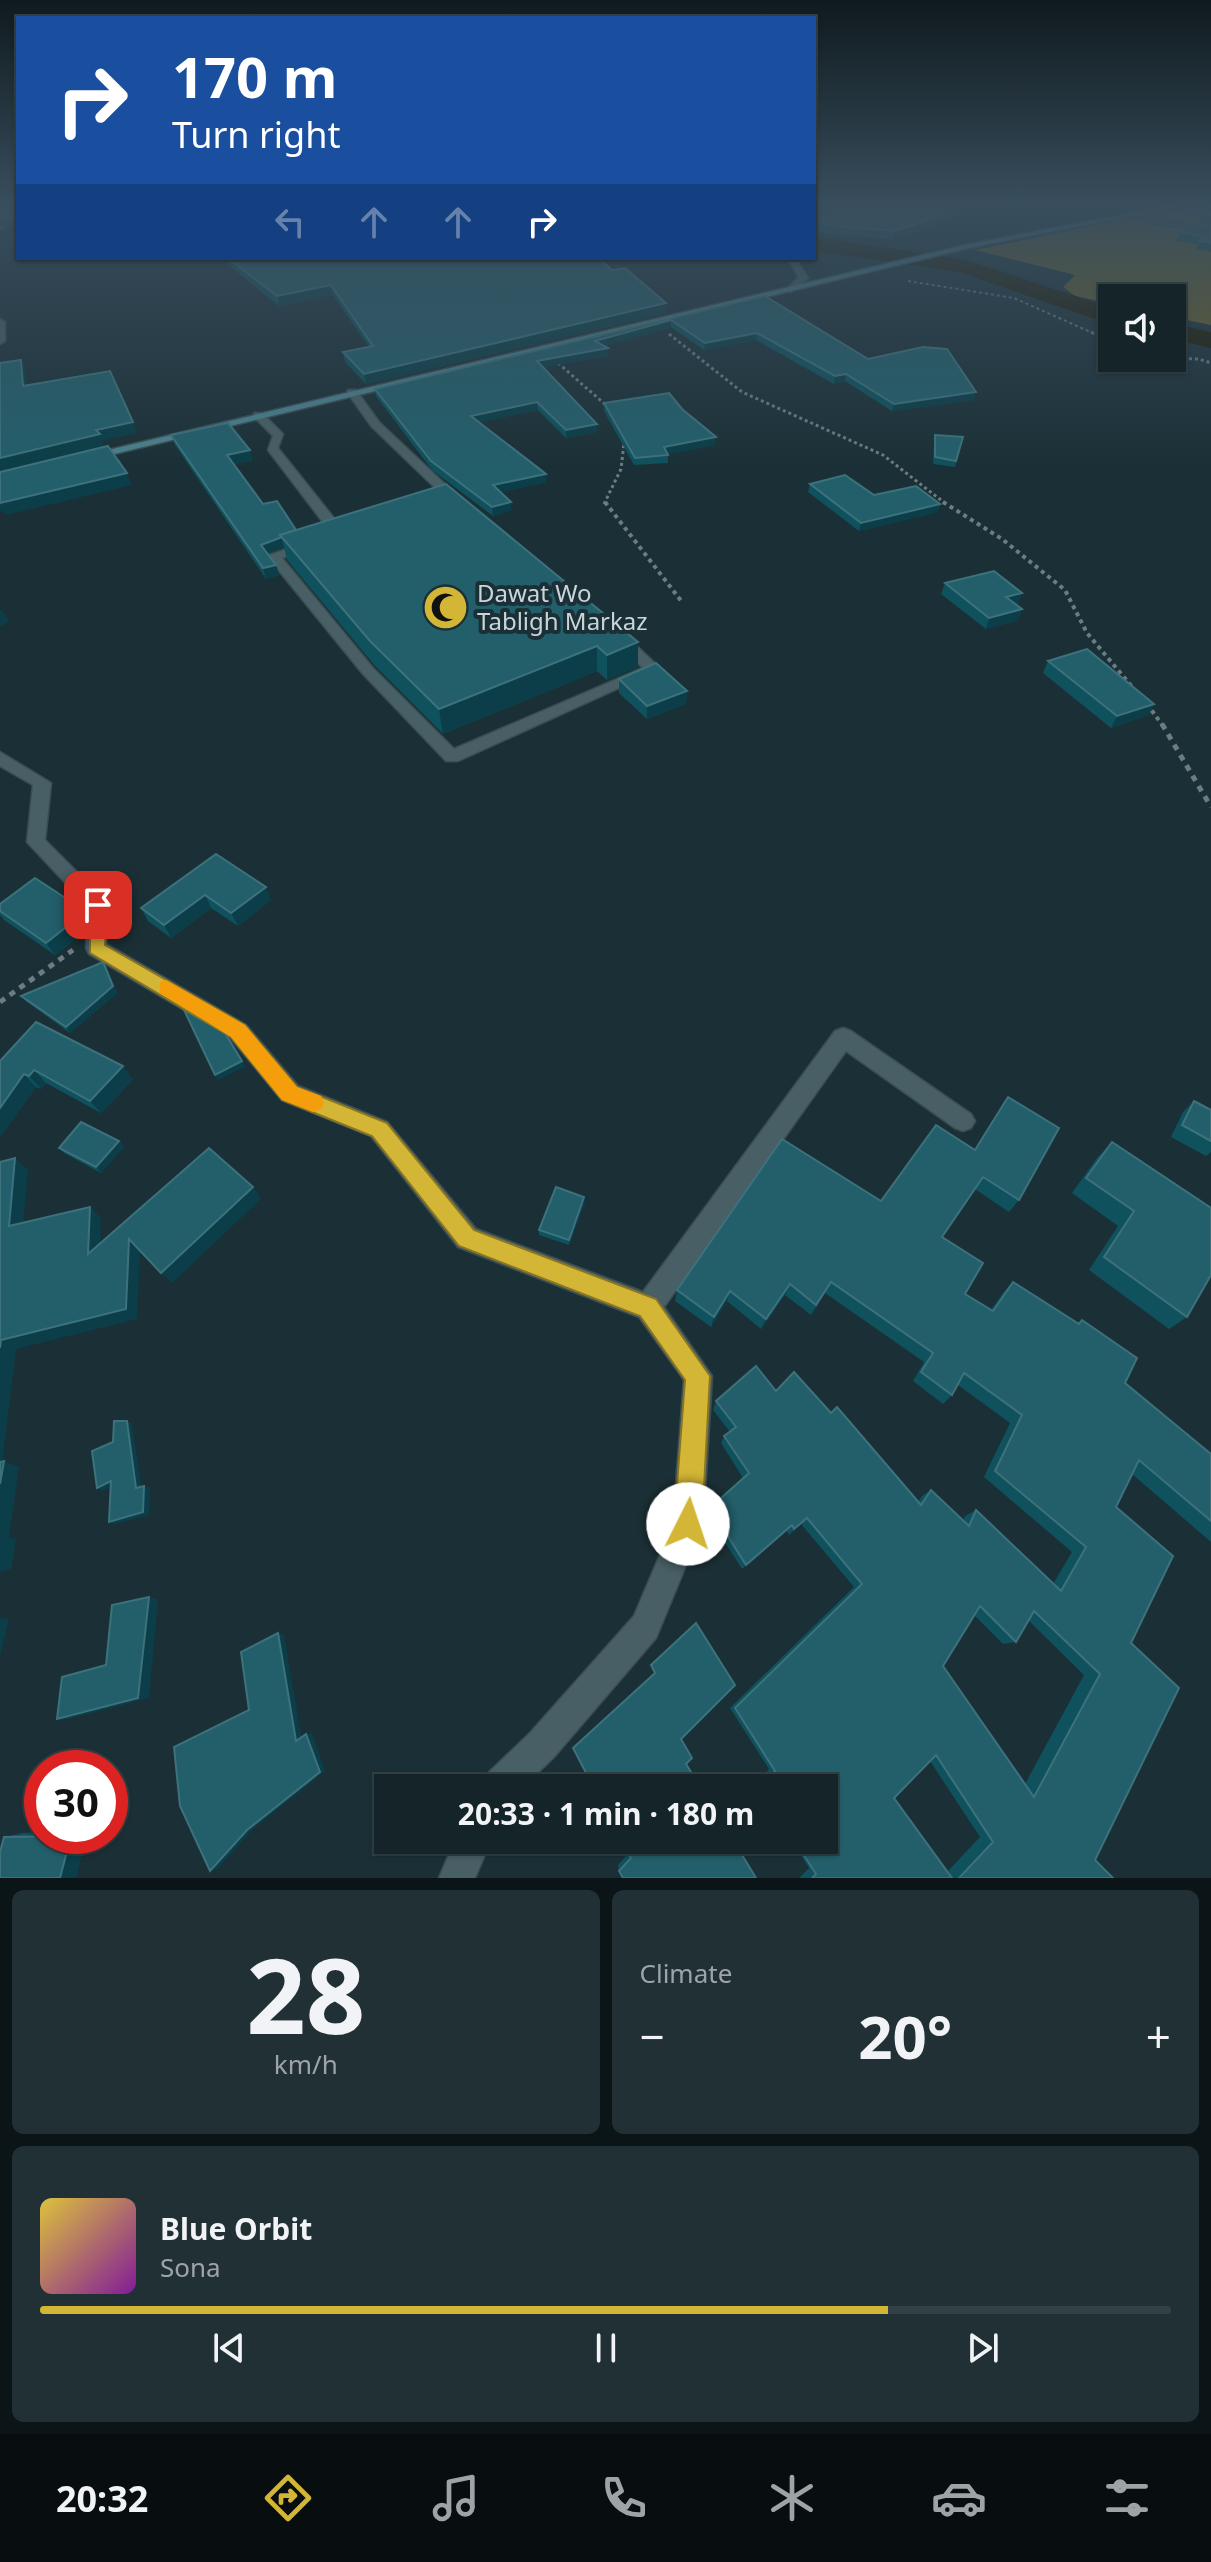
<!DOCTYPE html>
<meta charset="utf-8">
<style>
:root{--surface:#142428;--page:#213034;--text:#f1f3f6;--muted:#9da4a8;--line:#334145;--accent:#d3b635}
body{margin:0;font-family:"Noto Sans",sans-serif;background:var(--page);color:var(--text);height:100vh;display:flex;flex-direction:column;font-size:30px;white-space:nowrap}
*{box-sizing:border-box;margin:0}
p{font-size:26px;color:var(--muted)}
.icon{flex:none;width:44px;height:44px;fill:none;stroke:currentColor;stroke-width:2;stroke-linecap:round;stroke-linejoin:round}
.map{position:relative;height:1878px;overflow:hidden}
.details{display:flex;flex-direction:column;gap:12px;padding:12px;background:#0b1416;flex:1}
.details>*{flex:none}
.guide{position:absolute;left:16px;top:16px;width:800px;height:244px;border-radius:0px;box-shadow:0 2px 6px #0004,0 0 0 2px var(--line);background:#1a4fa0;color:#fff;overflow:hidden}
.tools{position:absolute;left:1098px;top:284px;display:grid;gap:16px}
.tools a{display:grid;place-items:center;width:88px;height:88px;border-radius:0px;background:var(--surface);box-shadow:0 2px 6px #0004,0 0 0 2px var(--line);font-size:40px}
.speed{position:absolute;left:24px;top:1750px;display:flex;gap:16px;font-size:40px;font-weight:700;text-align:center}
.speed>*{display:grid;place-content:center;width:104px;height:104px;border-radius:50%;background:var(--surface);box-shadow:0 2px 6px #0004,0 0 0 2px var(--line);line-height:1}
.speed .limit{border:12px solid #d22;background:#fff;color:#111}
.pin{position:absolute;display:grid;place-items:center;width:68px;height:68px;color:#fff;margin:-34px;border-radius:16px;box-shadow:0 4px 12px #0006}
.me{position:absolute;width:88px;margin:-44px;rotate:4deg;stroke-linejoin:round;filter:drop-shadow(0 0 6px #0008)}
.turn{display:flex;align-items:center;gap:28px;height:168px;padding:0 24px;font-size:36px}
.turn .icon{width:104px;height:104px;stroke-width:2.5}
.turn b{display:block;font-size:56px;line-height:68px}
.lanes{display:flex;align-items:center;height:76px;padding:0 24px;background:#0003;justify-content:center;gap:40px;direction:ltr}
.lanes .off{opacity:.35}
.big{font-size:60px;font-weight:700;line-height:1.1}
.details .tile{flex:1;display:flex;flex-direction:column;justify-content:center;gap:12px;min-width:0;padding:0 28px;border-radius:12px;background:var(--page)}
.details .dial{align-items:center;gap:0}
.dial b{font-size:104px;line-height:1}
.song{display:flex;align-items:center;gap:24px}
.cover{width:96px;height:96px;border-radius:12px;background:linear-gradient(135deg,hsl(50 70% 55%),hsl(290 70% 35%))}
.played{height:8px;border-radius:4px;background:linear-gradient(90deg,var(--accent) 75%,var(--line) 75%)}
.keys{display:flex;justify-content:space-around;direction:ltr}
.heat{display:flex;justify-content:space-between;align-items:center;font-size:44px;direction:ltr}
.details .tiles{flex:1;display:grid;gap:12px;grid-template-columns:1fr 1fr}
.tile:last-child{grid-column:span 2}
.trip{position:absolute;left:374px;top:1774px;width:464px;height:80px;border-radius:0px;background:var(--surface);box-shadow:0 2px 6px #0004,0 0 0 2px var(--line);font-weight:700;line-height:80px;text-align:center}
.dock{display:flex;height:128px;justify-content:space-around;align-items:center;background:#080e10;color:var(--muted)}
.dock .icon{width:56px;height:56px}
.dock .selected{color:var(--accent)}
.dock b{font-size:36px;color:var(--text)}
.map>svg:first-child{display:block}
</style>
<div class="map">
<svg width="1211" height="1878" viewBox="0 0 1211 1878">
<rect width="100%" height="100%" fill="#1b3036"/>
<path fill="#6f6126" d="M 1198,208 L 1211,210 L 1209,222 L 1202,228 L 1211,238 L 1211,325 L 1172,317 L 1172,298 L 1112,298 L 1112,304 L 1075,296 L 1063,287 L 1075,275 L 975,250 L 1138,216 Z"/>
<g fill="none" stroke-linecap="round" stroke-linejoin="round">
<g fill="#1f1700" fill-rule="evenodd">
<path d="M 814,237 L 963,259 L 1112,308 L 1112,325 L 959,272 L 814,251 Z"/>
<path d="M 1172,323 L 1211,332 L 1211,348 L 1172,339 Z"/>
</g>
<defs>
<g id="street">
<path d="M 1180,203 L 1211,208 L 1211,212 L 1177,207 Z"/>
<path d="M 1129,210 L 1155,220 L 1211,227 L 1211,231 L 1153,224 L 1129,214 Z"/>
<path d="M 0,224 L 4,226 L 3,229 L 0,229 Z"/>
<path d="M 787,258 L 795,258 L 808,278 L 791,292 L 787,289 L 799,277 Z"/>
<path d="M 0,319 L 5,322 L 5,341 L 0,344 Z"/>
<path d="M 348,390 L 356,390 L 379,422 L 463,501 L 463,507 L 455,507 L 371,426 L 347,392 Z"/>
<path d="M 254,413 L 262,413 L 283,434 L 278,448 L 345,532 L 345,538 L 335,538 L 268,450 L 273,436 L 254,417 Z"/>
<path d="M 309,541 L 314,542 L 314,548 L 282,558 L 373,668 L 454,749 L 643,668 L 614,640 L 614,634 L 624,634 L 661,669 L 458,761 L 446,761 L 363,674 L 267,556 Z"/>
<path d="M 0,752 L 51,783 L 45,840 L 105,900 L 108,905 L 106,944 L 246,1025 L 298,1086 L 387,1122 L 476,1229 L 643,1292 L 835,1031 L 843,1028 L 851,1031 L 971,1114 L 975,1121 L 971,1128 L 963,1131 L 955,1128 L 846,1051 L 664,1307 L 712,1376 L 703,1524 L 656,1638 L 554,1757 L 522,1788 L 480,1788 L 485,1776 L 530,1733 L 634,1616 L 673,1524 L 684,1380 L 639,1317 L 458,1247 L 371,1136 L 282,1100 L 230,1037 L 89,954 L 86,948 L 88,907 L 27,842 L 33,785 L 0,766 Z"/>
<path d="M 455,1840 L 491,1840 L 475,1878 L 439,1878 Z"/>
</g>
<path id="secondary" d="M 1184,203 L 1199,203 L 969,248 L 85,461 L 79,457 L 969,244 Z"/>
</defs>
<use href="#street" stroke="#3a4d52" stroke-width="3"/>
<use href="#secondary" stroke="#3a4d52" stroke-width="3"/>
<path stroke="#6c7d82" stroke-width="2" stroke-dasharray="3 3" stroke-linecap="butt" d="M 908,281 L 1014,298 L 1095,334"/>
<g stroke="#6c7d82" stroke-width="3" stroke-dasharray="3 3" stroke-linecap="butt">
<path d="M 1091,332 L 1112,342"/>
<path d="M 669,334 L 742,392 L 883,455 L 946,504"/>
<path d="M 1147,358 L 1199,359 L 1211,363"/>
<path d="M 558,363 L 608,407"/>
<path d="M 604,504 L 621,469 L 624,443"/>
</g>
<g stroke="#6c7d82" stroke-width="4" stroke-dasharray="4 4" stroke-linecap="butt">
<path d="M 605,502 L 682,602"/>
<path d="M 943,502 L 1002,539 L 1065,590 L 1087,633 L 1133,688"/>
<path d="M 1147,704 L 1163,726"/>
</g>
<g stroke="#6c7d82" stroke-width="5" stroke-dasharray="6 6" stroke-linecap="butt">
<path d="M 1162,724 L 1211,807"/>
<path d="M 0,1002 L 73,950"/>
</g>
<use href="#street" fill="#485f65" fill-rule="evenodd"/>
<use href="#secondary" fill="#4b808d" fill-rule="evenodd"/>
</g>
<g fill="#0f515d" fill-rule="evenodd">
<path d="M 0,203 L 7,228 L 0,222 Z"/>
<path d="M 814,203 L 920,203 L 956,211 L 954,219 L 893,239 L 834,235 L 814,230 L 814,213 L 832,209 L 830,207 L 814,212 Z"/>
<path d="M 1211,209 L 1211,225 L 1198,222 L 1201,214 Z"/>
<path d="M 1211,225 L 1211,252 L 1196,249 L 1198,244 L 1177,241 L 1180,232 Z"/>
<path d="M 220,258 L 599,258 L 612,270 L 666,303 L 666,313 L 366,384 L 345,362 L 343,352 L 369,347 L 333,295 L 279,306 Z"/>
<path d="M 765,296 L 868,359 L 974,400 L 892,411 L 845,381 L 834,384 L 756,340 L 704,350 L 671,327 L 603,346 L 608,356 L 544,367 L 597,424 L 597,432 L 566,438 L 538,410 L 479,422 L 547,482 L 500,492 L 511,510 L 493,516 L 432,470 L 376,396 L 375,389 Z"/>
<path d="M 604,403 L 682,409 L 715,445 L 668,454 L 668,463 L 634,465 L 604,411 Z"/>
<path d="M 171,435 L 253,460 L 234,464 L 263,504 L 296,530 L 446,484 L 638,667 L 607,680 L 597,671 L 443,734 L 375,666 L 287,560 L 284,547 L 268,554 L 276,565 L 279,575 L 266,579 L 175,445 Z"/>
<path d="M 935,435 L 963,437 L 955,467 L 933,464 L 934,441 Z"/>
<path d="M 810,484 L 874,495 L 938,512 L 859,531 L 808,492 Z"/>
<path d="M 945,583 L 1022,593 L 1018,603 L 1015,604 L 1022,609 L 1018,620 L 986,629 L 941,594 Z"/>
<path d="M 1048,661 L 1154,704 L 1148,715 L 1111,728 L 1043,673 Z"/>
<path d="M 619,679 L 687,691 L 686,704 L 647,719 L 619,693 Z"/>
<path d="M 216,854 L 271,900 L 238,926 L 211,908 L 171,938 L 148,921 L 141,908 Z"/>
<path d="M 0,904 L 76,905 L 84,918 L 84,933 L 55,955 L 4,920 L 0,915 Z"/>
<path d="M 103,962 L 107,968 L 117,993 L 70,1033 L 27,1002 L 21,996 Z"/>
<path d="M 0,1061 L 133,1079 L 101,1113 L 46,1083 L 41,1089 L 36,1087 L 0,1137 Z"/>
<path d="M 1194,1101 L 1211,1110 L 1211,1152 L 1206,1156 L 1171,1137 L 1183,1112 Z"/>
<path d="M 936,1125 L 1019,1200 L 1009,1212 L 975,1189 L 942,1237 L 965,1294 L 991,1310 L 1003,1293 L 1013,1282 L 1077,1323 L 1082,1320 L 1125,1383 L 1211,1454 L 1211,1542 L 1132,1474 L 1116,1507 L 1131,1643 L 1095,1860 L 1113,1878 L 799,1878 L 809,1868 L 791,1840 L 824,1840 L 824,1788 L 757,1788 L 755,1785 L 769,1769 L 730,1708 L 854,1587 L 801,1524 L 789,1535 L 786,1530 L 742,1569 L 707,1514 L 710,1508 L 743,1478 L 721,1443 L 724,1436 L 730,1432 L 713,1410 L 716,1401 L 776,1391 L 831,1413 L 918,1502 L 922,1496 L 931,1490 L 963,1521 L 965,1516 L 976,1510 L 1053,1584 L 1072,1552 L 984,1477 L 1010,1423 L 958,1385 L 952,1395 L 943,1404 L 913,1381 L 924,1362 L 825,1293 L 811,1315 L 785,1295 L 761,1329 L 727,1301 L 711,1327 L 675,1301 L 677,1290 L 881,1201 ZM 974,1615 L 1003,1644 L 1016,1642 L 1029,1621 L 1084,1675 L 1025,1784 L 943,1666 ZM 930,1761 L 980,1837 L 947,1872 L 894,1798 Z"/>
<path d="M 119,1141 L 124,1147 L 101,1173 L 64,1153 L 59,1148 Z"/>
<path d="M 1112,1142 L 1187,1317 L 1169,1329 L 1089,1270 L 1118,1226 L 1072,1193 L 1097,1158 Z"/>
<path d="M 585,1202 L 569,1245 L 539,1235 L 539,1230 Z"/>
<path d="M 42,1832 L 42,1836 L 86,1836 L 76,1878 L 4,1837 L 23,1833 Z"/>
<path d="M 628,1854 L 756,1878 L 619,1871 L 618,1865 Z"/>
</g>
<g fill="#0b3e48">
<path d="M 817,203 L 831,203 L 830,207 L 814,212 L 814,204 Z"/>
<path d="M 18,211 L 18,226 L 7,228 L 3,219 Z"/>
<path d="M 956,211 L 954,219 L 893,239 L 895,231 Z"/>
<path d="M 331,285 L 333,295 L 279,306 L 277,296 Z"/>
<path d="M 666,303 L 666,313 L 366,384 L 364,374 Z"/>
<path d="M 671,320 L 671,327 L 595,348 L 595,341 Z"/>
<path d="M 757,333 L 756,340 L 704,350 L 705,343 Z"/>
<path d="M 608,348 L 608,356 L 538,368 L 537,361 Z"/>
<path d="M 21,360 L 26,371 L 28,398 L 23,386 Z"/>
<path d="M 846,374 L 845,381 L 834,384 L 835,376 Z"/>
<path d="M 976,392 L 974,400 L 892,411 L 894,404 Z"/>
<path d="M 537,402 L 538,410 L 471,424 L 471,416 Z"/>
<path d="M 133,422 L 137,433 L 102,441 L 104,446 L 0,471 L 0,458 L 96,430 Z"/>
<path d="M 597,424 L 597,432 L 566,438 L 566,430 Z"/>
<path d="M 716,437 L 715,445 L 663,455 L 664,447 Z"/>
<path d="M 250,450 L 253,460 L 230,465 L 227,455 Z"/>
<path d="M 127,473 L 132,485 L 6,515 L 3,511 L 0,511 L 0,501 Z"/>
<path d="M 546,474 L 547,482 L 493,494 L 493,485 Z"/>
<path d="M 511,502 L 511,510 L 493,516 L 492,507 Z"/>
<path d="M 940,504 L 938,512 L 859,531 L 861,523 Z"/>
<path d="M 281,537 L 284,547 L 264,555 L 261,545 Z"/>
<path d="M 276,565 L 279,575 L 266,579 L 263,568 Z"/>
<path d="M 1022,593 L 1018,603 L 1002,608 L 1006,597 Z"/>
<path d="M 1022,609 L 1018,620 L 986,629 L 989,618 Z"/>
<path d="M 0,610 L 2,610 L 9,622 L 0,626 Z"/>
<path d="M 638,642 L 638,667 L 607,680 L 607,655 Z"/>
<path d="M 597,646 L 597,671 L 443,734 L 439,709 Z"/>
<path d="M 687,691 L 686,704 L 647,719 L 647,706 Z"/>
<path d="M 1154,704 L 1148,715 L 1111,728 L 1117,716 Z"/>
<path d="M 266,887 L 271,900 L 238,926 L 231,913 Z"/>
<path d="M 205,895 L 211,908 L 171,938 L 164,925 Z"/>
<path d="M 76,905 L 84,918 L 84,933 L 55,955 L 46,943 Z"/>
<path d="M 103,962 L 107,968 L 117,993 L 70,1033 L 66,1027 Z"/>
<path d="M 242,1061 L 245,1067 L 218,1080 L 215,1075 Z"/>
<path d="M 123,1066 L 133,1079 L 101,1113 L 90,1101 Z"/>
<path d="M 34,1070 L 46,1083 L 41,1089 L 29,1076 Z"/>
<path d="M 24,1074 L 36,1087 L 0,1137 L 0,1108 Z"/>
<path d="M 119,1141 L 124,1147 L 101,1173 L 96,1167 Z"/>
<path d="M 15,1158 L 28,1170 L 22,1237 L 9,1226 Z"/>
<path d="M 253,1187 L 261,1199 L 172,1283 L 161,1273 Z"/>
<path d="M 584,1197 L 585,1202 L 569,1245 L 569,1240 Z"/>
<path d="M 90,1207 L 101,1218 L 100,1264 L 88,1254 Z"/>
<path d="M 129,1239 L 140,1250 L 137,1319 L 16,1349 L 1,1472 L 0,1471 L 0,1348 L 1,1340 Z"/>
<path d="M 790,1284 L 785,1295 L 761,1329 L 766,1319 Z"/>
<path d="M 730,1291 L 727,1301 L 711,1327 L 714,1317 Z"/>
<path d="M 127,1421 L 132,1424 L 142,1491 L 136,1488 Z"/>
<path d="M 4,1461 L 19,1467 L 9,1537 L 16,1539 L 11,1569 L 0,1572 L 0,1484 Z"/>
<path d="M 111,1481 L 117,1484 L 103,1491 L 97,1488 Z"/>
<path d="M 144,1486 L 150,1488 L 149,1515 L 115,1524 L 109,1522 Z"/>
<path d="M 149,1597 L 158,1600 L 149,1698 L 69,1719 L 57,1719 L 138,1698 Z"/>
<path d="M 0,1618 L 9,1619 L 0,1656 Z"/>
<path d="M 278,1633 L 284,1635 L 302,1740 L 296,1741 Z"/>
<path d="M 312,1733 L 325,1771 L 254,1828 L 218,1868 L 210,1871 L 306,1734 Z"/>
<path d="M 71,1836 L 86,1836 L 76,1878 L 60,1878 Z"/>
</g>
<g fill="#235f6b" stroke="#3d727c" stroke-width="2" fill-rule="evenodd">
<path d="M 0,203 L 18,203 L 18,211 L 14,212 L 18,214 L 18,217 L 3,219 L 0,216 Z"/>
<path d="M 835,203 L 920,203 L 956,211 L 895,231 L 835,226 L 814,221 L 814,213 L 834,209 L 836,204 Z"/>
<path d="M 1211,209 L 1211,216 L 1201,214 Z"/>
<path d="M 1191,223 L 1211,225 L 1211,243 L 1200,241 L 1205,237 L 1180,232 Z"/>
<path d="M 228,258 L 599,258 L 612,270 L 625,268 L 666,303 L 364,374 L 343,352 L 373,346 L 331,285 L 277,296 Z"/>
<path d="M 765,296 L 868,359 L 923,347 L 947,349 L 976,392 L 894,404 L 846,374 L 835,376 L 757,333 L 705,343 L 671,320 L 595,341 L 608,348 L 537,361 L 597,424 L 566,430 L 537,402 L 471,416 L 546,474 L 493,485 L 511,502 L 492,507 L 431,461 L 375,389 Z"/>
<path d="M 21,360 L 23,386 L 110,371 L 133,422 L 96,430 L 100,434 L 0,458 L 0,363 Z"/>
<path d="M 669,393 L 682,409 L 716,437 L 664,447 L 668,455 L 635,458 L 604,403 Z"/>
<path d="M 228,423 L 250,450 L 227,455 L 263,504 L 277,501 L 296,530 L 280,535 L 282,537 L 261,545 L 276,565 L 263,568 L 171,435 Z"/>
<path d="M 935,435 L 963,437 L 956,461 L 935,457 Z"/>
<path d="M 108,446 L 127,473 L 0,503 L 0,472 Z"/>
<path d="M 845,475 L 874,495 L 916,486 L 940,504 L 861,523 L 810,484 Z"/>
<path d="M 446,484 L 638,642 L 607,655 L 597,646 L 439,709 L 370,641 L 280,535 Z"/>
<path d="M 994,571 L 1022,593 L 1006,597 L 1022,609 L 989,618 L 945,583 Z"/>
<path d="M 1087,649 L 1154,704 L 1117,716 L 1048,661 Z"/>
<path d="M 656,663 L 687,691 L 647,706 L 619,679 Z"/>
<path d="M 216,854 L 266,887 L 231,913 L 205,895 L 164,925 L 141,908 Z"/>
<path d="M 35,878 L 76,905 L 75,920 L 46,943 L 0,911 L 0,904 Z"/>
<path d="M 103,962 L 113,986 L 66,1027 L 21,996 Z"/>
<path d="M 184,1010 L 225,1033 L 242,1061 L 215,1075 Z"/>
<path d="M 36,1022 L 123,1066 L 90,1101 L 34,1070 L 29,1076 L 24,1074 L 0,1108 L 0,1061 Z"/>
<path d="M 1008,1097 L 1059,1128 L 1019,1200 L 983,1177 L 942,1237 L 983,1263 L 965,1294 L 993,1311 L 1013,1282 L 1079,1324 L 1082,1320 L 1137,1358 L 1125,1383 L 1211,1454 L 1211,1521 L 1139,1460 L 1116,1507 L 1173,1556 L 1131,1643 L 1179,1688 L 1095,1860 L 1113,1878 L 959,1878 L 993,1842 L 936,1755 L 894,1798 L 952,1878 L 812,1878 L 816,1874 L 794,1840 L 824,1840 L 824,1788 L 760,1788 L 775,1771 L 735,1708 L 862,1584 L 807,1518 L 794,1529 L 792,1525 L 746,1565 L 710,1508 L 749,1473 L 724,1436 L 736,1427 L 716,1401 L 756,1366 L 776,1391 L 794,1372 L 831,1413 L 837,1407 L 921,1505 L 931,1490 L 969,1526 L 976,1510 L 1061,1591 L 1086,1547 L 995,1471 L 1022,1415 L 964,1373 L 952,1395 L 921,1372 L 933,1353 L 831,1282 L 816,1305 L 790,1284 L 766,1319 L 730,1291 L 714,1317 L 677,1290 L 782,1139 L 881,1201 L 936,1125 L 975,1150 ZM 980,1606 L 1016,1642 L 1034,1611 L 1100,1674 L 1034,1797 L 943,1666 Z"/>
<path d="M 1194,1101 L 1211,1110 L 1211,1141 L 1182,1125 Z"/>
<path d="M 81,1122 L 119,1141 L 96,1167 L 59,1148 Z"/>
<path d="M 1112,1142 L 1211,1208 L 1211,1275 L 1187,1317 L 1104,1257 L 1134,1211 L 1086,1178 Z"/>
<path d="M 209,1148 L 253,1187 L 161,1273 L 129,1239 L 126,1309 L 1,1340 L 0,1348 L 0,1162 L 15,1158 L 9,1226 L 90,1207 L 88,1254 Z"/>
<path d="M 556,1187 L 584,1197 L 569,1240 L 539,1230 Z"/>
<path d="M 114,1421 L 127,1421 L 136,1488 L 144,1486 L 143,1512 L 109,1522 L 111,1481 L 97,1488 L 92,1451 L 113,1442 Z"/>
<path d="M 4,1461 L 0,1484 L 0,1462 Z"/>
<path d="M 149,1597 L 138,1698 L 57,1719 L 62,1677 L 106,1665 L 112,1605 Z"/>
<path d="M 696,1623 L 735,1685 L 681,1739 L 692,1758 L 686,1764 L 701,1788 L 594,1788 L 573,1748 L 655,1673 L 651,1665 Z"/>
<path d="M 278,1633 L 296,1741 L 306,1734 L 320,1772 L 247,1830 L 210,1871 L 180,1806 L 174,1747 L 249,1710 L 241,1652 Z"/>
<path d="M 71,1836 L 60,1878 L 0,1878 L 0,1852 L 4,1837 Z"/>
<path d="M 621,1840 L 733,1840 L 756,1878 L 623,1878 L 619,1871 L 631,1858 Z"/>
</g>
<linearGradient id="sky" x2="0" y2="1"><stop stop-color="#0f1a1e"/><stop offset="0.44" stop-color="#394e5d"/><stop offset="1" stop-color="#394e5d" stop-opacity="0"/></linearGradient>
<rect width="1211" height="466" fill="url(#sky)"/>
<path fill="#d3b635" stroke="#897622" stroke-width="2" d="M 98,898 L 107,905 L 105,945 L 245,1025 L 297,1087 L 387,1123 L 474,1230 L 656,1299 L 710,1376 L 702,1524 L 698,1534 L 688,1538 L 678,1534 L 674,1524 L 685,1380 L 640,1316 L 459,1246 L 372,1136 L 282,1100 L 231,1037 L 90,953 L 90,905 Z"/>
<path fill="#f59e0b" d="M 166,980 L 245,1025 L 297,1087 L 321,1096 L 324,1103 L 321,1109 L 313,1112 L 282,1100 L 231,1037 L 160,993 L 160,982 Z"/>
<defs>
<symbol id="mosque-disc" viewBox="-11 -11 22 22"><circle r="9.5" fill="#d3b635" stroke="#1b3036"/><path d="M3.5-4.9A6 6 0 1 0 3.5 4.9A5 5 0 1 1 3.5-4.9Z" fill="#111"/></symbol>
</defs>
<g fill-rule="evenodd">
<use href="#mosque-disc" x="420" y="582" width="51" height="51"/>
</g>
<g text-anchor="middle" stroke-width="8" stroke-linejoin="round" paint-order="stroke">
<g font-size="24" fill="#c9d5d9" stroke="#1b3036" text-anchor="start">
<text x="477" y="602">Dawat Wo<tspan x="477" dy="28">Tabligh Markaz</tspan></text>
</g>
</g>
</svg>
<div class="tools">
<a><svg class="icon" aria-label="sound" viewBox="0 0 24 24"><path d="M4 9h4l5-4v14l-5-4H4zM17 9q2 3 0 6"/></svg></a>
</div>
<div class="speed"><div class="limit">30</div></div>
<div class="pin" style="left:98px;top:905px;background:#d93025"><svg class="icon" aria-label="arrive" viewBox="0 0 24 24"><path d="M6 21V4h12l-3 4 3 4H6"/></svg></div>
<svg class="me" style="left:688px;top:1524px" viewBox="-20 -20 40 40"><circle r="19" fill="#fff"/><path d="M0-13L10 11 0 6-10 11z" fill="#d3b635"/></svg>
<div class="trip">20:33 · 1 min · 180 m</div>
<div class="guide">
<div class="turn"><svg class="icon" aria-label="right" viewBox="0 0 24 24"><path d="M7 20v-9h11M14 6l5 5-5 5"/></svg><div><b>170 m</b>Turn right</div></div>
<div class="lanes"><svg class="icon off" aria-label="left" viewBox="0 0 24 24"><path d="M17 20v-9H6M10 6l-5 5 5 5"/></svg><svg class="icon off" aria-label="ahead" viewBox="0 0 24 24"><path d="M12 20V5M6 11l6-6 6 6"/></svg><svg class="icon off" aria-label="ahead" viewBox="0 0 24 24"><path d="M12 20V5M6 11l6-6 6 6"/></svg><svg class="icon" aria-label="right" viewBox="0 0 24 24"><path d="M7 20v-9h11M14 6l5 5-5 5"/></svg></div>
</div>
</div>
<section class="details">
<div class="tiles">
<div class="tile dial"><b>28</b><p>km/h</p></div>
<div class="tile"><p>Climate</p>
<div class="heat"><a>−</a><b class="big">20°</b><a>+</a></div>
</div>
<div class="tile">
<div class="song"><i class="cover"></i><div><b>Blue Orbit</b><p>Sona</p></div></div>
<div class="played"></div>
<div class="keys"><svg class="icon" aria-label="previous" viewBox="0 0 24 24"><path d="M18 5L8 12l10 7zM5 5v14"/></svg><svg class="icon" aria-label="pause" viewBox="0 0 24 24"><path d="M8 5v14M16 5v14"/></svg><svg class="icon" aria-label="next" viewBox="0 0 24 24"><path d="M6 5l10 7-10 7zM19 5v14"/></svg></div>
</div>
</div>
</section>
<nav class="dock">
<b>20:32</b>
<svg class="icon selected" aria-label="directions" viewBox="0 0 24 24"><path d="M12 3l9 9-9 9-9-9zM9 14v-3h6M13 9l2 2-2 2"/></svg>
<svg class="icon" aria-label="music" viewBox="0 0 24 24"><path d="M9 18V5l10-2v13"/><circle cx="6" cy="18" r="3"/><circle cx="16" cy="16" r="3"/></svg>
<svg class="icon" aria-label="phone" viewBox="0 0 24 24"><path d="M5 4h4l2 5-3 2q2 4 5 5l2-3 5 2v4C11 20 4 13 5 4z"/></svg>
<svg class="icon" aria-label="climate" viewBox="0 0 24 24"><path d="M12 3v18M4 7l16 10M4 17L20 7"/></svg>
<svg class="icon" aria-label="car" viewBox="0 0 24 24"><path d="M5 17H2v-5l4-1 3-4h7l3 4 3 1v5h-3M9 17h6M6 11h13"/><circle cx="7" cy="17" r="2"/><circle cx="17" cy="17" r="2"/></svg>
<svg class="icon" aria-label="filters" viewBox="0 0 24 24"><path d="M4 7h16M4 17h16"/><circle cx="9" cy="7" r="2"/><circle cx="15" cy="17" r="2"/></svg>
</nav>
